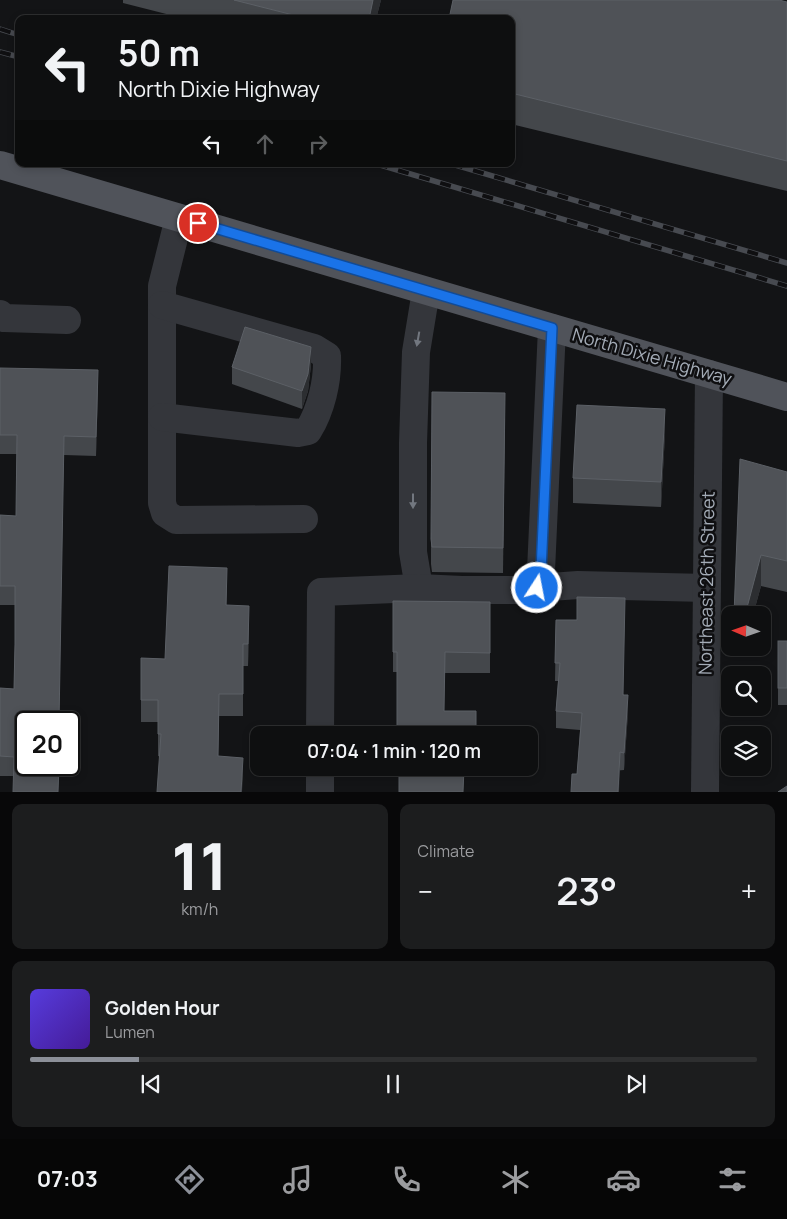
<!DOCTYPE html>
<meta charset="utf-8">
<style>
:root{--surface:#0e0f10;--page:#1c1d1e;--text:#f1f3f6;--muted:#9b9c9f;--line:#2e2f30;--accent:#8c9099}
body{margin:0;font-family:Manrope,sans-serif;background:var(--page);color:var(--text);height:100vh;display:flex;flex-direction:column;font-size:19px;white-space:nowrap}
*{box-sizing:border-box;margin:0}
p{font-size:16px;color:var(--muted)}
.icon{flex:none;width:28px;height:28px;fill:none;stroke:currentColor;stroke-width:2;stroke-linecap:round;stroke-linejoin:round}
.map{position:relative;height:792px;overflow:hidden}
.sheet{display:flex;flex-direction:column;gap:12px;padding:12px;background:#080809;flex:1}
.sheet>*{flex:none}
.top-card{position:absolute;left:15px;top:15px;width:500px;height:152px;border-radius:10px;box-shadow:0 2px 8px #0003,0 0 0 1px var(--line);background:#0e0f10;color:var(--text);overflow:hidden}
.needle{width:32px;rotate:272deg}
.buttons{position:absolute;left:721px;top:606px;display:grid;gap:10px}
.buttons a{display:grid;place-items:center;width:50px;height:50px;border-radius:10px;background:var(--surface);box-shadow:0 2px 8px #0003,0 0 0 1px var(--line);font-size:25px}
.speed{position:absolute;left:15px;top:711px;display:flex;gap:10px;font-size:25px;font-weight:700;text-align:center}
.speed>*{display:grid;place-content:center;width:65px;height:65px;border-radius:50%;background:var(--surface);box-shadow:0 2px 8px #0003,0 0 0 1px var(--line);line-height:1}
.speed .limit{border:2px solid #111;border-radius:8px;background:#fff;color:#111}
.pin{position:absolute;display:grid;place-items:center;width:42px;height:42px;color:#fff;margin:-21px;border:2px solid #fff;border-radius:50%;box-shadow:0 1px 5px #0007}
.me{position:absolute;width:55px;margin:-28px;rotate:11deg;stroke-linejoin:round;filter:drop-shadow(0 0 4px #0008)}
.turn{display:flex;align-items:center;gap:18px;height:105px;padding:0 20px;font-size:22px}
.turn .icon{width:65px;height:65px;stroke-width:2.5}
.turn b{display:block;font-size:35px;line-height:42px}
.lanes{display:flex;align-items:center;height:48px;padding:0 20px;background:#0003;justify-content:center;gap:25px;direction:ltr}
.lanes .off{opacity:.35}
.big{font-size:38px;font-weight:600;line-height:1.1}
.sheet .tile{flex:1;display:flex;flex-direction:column;justify-content:center;gap:8px;min-width:0;padding:0 18px;border-radius:10px;background:var(--page)}
.sheet .dial{align-items:center;gap:0}
.dial b{font-size:65px;line-height:1}
.song{display:flex;align-items:center;gap:15px}
.cover{width:60px;height:60px;border-radius:8px;background:linear-gradient(135deg,hsl(250 70% 55%),hsl(260 70% 35%))}
.played{height:5px;border-radius:2px;background:linear-gradient(90deg,var(--accent) 15%,var(--line) 15%)}
.keys{display:flex;justify-content:space-around;direction:ltr}
.heat{display:flex;justify-content:space-between;align-items:center;font-size:28px;direction:ltr}
.sheet .tiles{flex:1;display:grid;gap:12px;grid-template-columns:1fr 1fr}
.tile:last-child{grid-column:span 2}
.trip{position:absolute;left:250px;top:726px;width:288px;height:50px;border-radius:10px;background:var(--surface);box-shadow:0 2px 8px #0003,0 0 0 1px var(--line);font-weight:600;line-height:50px;text-align:center}
.menu{display:flex;height:80px;justify-content:space-around;align-items:center;background:#060606;color:var(--muted)}
.menu .icon{width:35px;height:35px}
.menu .current{color:var(--accent)}
.menu b{font-size:22px;color:var(--text)}
.map>svg:first-child{display:block}
</style>
<div class="map">
<svg width="787" height="792" viewBox="0 0 787 792">
<rect width="100%" height="100%" fill="#131416"/>
<g fill="none" stroke-linecap="round" stroke-linejoin="round">
<g stroke="#34363b" stroke-width="28">
<path d="M 179,218 L 162,286 L 162,503 L 165,513 L 176,520 L 304,519"/>
<path d="M 0,314 L 4,318 L 67,320"/>
<path d="M 162,417 L 298,433 L 308,431 C 321,410 328,381 327,356 L 314,348 L 162,305"/>
<path d="M 419,588 L 413,552 L 413,443 L 416,352 L 426,291"/>
<path d="M 537,588 L 541,571 L 552,328"/>
<path d="M 320,735 L 321,592 L 419,588 L 462,590 L 529,590 L 537,588 L 578,585 L 707,588"/>
<path d="M 320,792 L 320,768"/>
<path d="M 705,792 L 709,374"/>
</g>
<path stroke="#50535a" stroke-width="28" d="M 0,165 L 787,397"/>
<defs>
<g id="rail">
<path d="M 0,29 L 19,35"/>
<path d="M 0,52 L 19,57"/>
<path d="M 377,164 L 787,286"/>
<path d="M 452,164 L 787,263"/>
</g>
</defs>
<use href="#rail" stroke="#474a50" stroke-width="5.5"/>
<use href="#rail" stroke="#0f0f11" stroke-width="4" stroke-dasharray="11" stroke-linecap="butt"/>
</g>
<g fill="#44474b">
<path d="M 123,0 L 381,0 L 376,19 L 186,19 L 123,3 Z"/>
<path d="M 787,2 L 787,191 L 511,124 L 511,19 Z"/>
<path d="M 311,365 L 308,391 L 302,409 L 232,384 L 232,367 Z"/>
<path d="M 0,368 L 98,390 L 96,456 L 64,455 L 13,776 L 0,776 L 0,688 L 14,689 L 15,644 L 15,605 L 0,605 L 0,515 L 16,516 L 17,454 L 0,454 Z"/>
<path d="M 505,418 L 503,573 L 432,572 L 431,564 L 431,539 Z"/>
<path d="M 665,434 L 661,507 L 573,503 L 573,478 Z"/>
<path d="M 787,472 L 787,592 L 761,586 L 753,615 L 734,615 Z"/>
<path d="M 227,590 L 226,605 L 249,628 L 248,666 L 243,666 L 243,716 L 219,716 L 218,756 L 243,780 L 158,756 L 158,722 L 141,722 L 141,658 L 165,659 Z"/>
<path d="M 393,601 L 490,602 L 490,673 L 445,673 L 397,735 L 397,672 L 393,672 Z"/>
<path d="M 556,620 L 624,695 L 628,713 L 624,770 L 577,774 L 580,730 L 556,728 L 556,711 L 558,681 L 555,681 Z"/>
<rect x="778" y="641" width="9" height="64"/>
<path d="M 397,768 L 464,768 L 399,771 L 397,771 Z"/>
</g>
<g fill="#2c2e31">
<path d="M 373,0 L 381,0 L 376,19 L 369,19 Z"/>
<path d="M 311,347 L 311,365 L 308,391 L 302,409 L 302,391 Z"/>
<path d="M 98,370 L 98,390 L 96,456 L 96,437 Z"/>
<path d="M 665,409 L 665,434 L 661,507 L 661,482 Z"/>
<path d="M 761,555 L 761,586 L 753,615 L 745,615 Z"/>
<path d="M 227,568 L 227,590 L 226,627 L 226,605 Z"/>
<path d="M 249,606 L 249,628 L 248,666 L 248,644 Z"/>
<path d="M 628,695 L 628,713 L 624,770 L 624,753 Z"/>
<path d="M 620,752 L 620,770 L 619,792 L 618,792 Z"/>
<path d="M 243,758 L 243,780 L 242,792 L 241,792 Z"/>
</g>
<g fill="#4f5257" stroke="#5c6066">
<path d="M 234,0 L 373,0 L 369,19 L 309,19 Z"/>
<path d="M 453,0 L 779,0 L 787,2 L 787,161 L 511,93 L 511,19 L 449,19 Z"/>
<path d="M 245,327 L 311,347 L 308,374 L 302,391 L 232,367 Z"/>
<path d="M 0,368 L 98,370 L 96,437 L 64,436 L 59,722 L 26,722 L 26,765 L 59,765 L 58,792 L 13,792 L 14,757 L 0,756 L 0,688 L 14,689 L 15,644 L 15,586 L 0,586 L 0,515 L 16,516 L 17,435 L 0,435 Z"/>
<path d="M 432,392 L 505,393 L 503,548 L 432,547 L 431,539 Z"/>
<path d="M 577,405 L 665,409 L 661,482 L 573,478 Z"/>
<path d="M 740,459 L 787,472 L 787,561 L 761,555 L 745,615 L 734,615 Z"/>
<path d="M 169,566 L 227,568 L 226,605 L 249,606 L 248,644 L 243,644 L 243,694 L 219,694 L 218,756 L 243,758 L 241,792 L 157,792 L 161,734 L 158,734 L 158,700 L 141,700 L 141,658 L 165,659 Z"/>
<path d="M 577,597 L 625,598 L 623,695 L 628,695 L 624,753 L 620,752 L 618,792 L 571,792 L 572,774 L 577,774 L 582,713 L 556,711 L 560,663 L 555,663 L 556,620 L 577,620 Z"/>
<path d="M 393,601 L 490,602 L 490,653 L 445,652 L 444,711 L 476,711 L 476,735 L 397,735 L 397,652 L 393,652 Z"/>
<rect x="778" y="641" width="9" height="47"/>
<path d="M 399,768 L 464,768 L 463,792 L 399,792 Z"/>
<path d="M 787,786 L 787,792 L 778,792 Z"/>
</g>
<defs><path id="oneway-solid" d="M-6-.8H1V-3.2L6.5 0L1 3.2V.8H-6Z" transform="scale(1.25)"/></defs>
<g fill="#72777f">
<use href="#oneway-solid" transform="translate(418 339) rotate(100)"/>
<use href="#oneway-solid" transform="translate(413 501) rotate(90)"/>
</g>
<g fill="none" stroke-linecap="round" stroke-linejoin="round">
<defs>
<path id="route" d="M 198,223 L 552,328 L 541,571 L 537,588"/>
</defs>
<use href="#route" stroke="#114b97" stroke-width="12"/>
<use href="#route" stroke="#1a73e8" stroke-width="9"/>
</g>
<g text-anchor="middle" stroke-width="5" stroke-linejoin="round" paint-order="stroke">
<g font-size="18" fill="#a4acb7" stroke="#0f0f11">
<text transform="translate(652 357) rotate(16)" y="6">North Dixie Highway</text>
<text transform="translate(707 583) rotate(-89)" y="6">Northeast 26th Street</text>
</g>
</g>
</svg>
<div class="buttons">
<a><svg class="needle" viewBox="-14 -14 28 28"><path d="M0-13l5 13h-10z" fill="#e53935"/><path d="M0 13l5-13h-10z" fill="#9b9c9f"/></svg></a>
<a><svg class="icon" aria-label="search" viewBox="0 0 24 24"><circle cx="10" cy="10" r="6"/><path d="M15 15l6 6"/></svg></a>
<a><svg class="icon" aria-label="layers" viewBox="0 0 24 24"><path d="M12 4l9 5-9 5-9-5zM3 14l9 5 9-5"/></svg></a>
</div>
<div class="speed"><div class="limit">20</div></div>
<div class="pin" style="left:198px;top:223px;background:#d93025"><svg class="icon" aria-label="arrive" viewBox="0 0 24 24"><path d="M6 21V4h12l-3 4 3 4H6"/></svg></div>
<svg class="me" style="left:537px;top:588px" viewBox="-20 -20 40 40"><circle r="17" fill="#1a73e8" stroke="#fff" stroke-width="3"/><path d="M0-11L8 9 0 5-8 9z" fill="#fff"/></svg>
<div class="trip">07:04 · 1 min · 120 m</div>
<div class="top-card">
<div class="turn"><svg class="icon" aria-label="left" viewBox="0 0 24 24"><path d="M17 20v-9H6M10 6l-5 5 5 5"/></svg><div><b>50 m</b>North Dixie Highway</div></div>
<div class="lanes"><svg class="icon" aria-label="left" viewBox="0 0 24 24"><path d="M17 20v-9H6M10 6l-5 5 5 5"/></svg><svg class="icon off" aria-label="ahead" viewBox="0 0 24 24"><path d="M12 20V5M6 11l6-6 6 6"/></svg><svg class="icon off" aria-label="right" viewBox="0 0 24 24"><path d="M7 20v-9h11M14 6l5 5-5 5"/></svg></div>
</div>
</div>
<section class="sheet">
<div class="tiles">
<div class="tile dial"><b>11</b><p>km/h</p></div>
<div class="tile"><p>Climate</p>
<div class="heat"><a>−</a><b class="big">23°</b><a>+</a></div>
</div>
<div class="tile">
<div class="song"><i class="cover"></i><div><b>Golden Hour</b><p>Lumen</p></div></div>
<div class="played"></div>
<div class="keys"><svg class="icon" aria-label="previous" viewBox="0 0 24 24"><path d="M18 5L8 12l10 7zM5 5v14"/></svg><svg class="icon" aria-label="pause" viewBox="0 0 24 24"><path d="M8 5v14M16 5v14"/></svg><svg class="icon" aria-label="next" viewBox="0 0 24 24"><path d="M6 5l10 7-10 7zM19 5v14"/></svg></div>
</div>
</div>
</section>
<nav class="menu">
<b>07:03</b>
<svg class="icon current" aria-label="directions" viewBox="0 0 24 24"><path d="M12 3l9 9-9 9-9-9zM9 14v-3h6M13 9l2 2-2 2"/></svg>
<svg class="icon" aria-label="music" viewBox="0 0 24 24"><path d="M9 18V5l10-2v13"/><circle cx="6" cy="18" r="3"/><circle cx="16" cy="16" r="3"/></svg>
<svg class="icon" aria-label="phone" viewBox="0 0 24 24"><path d="M5 4h4l2 5-3 2q2 4 5 5l2-3 5 2v4C11 20 4 13 5 4z"/></svg>
<svg class="icon" aria-label="climate" viewBox="0 0 24 24"><path d="M12 3v18M4 7l16 10M4 17L20 7"/></svg>
<svg class="icon" aria-label="car" viewBox="0 0 24 24"><path d="M5 17H2v-5l4-1 3-4h7l3 4 3 1v5h-3M9 17h6M6 11h13"/><circle cx="7" cy="17" r="2"/><circle cx="17" cy="17" r="2"/></svg>
<svg class="icon" aria-label="filters" viewBox="0 0 24 24"><path d="M4 7h16M4 17h16"/><circle cx="9" cy="7" r="2"/><circle cx="15" cy="17" r="2"/></svg>
</nav>
